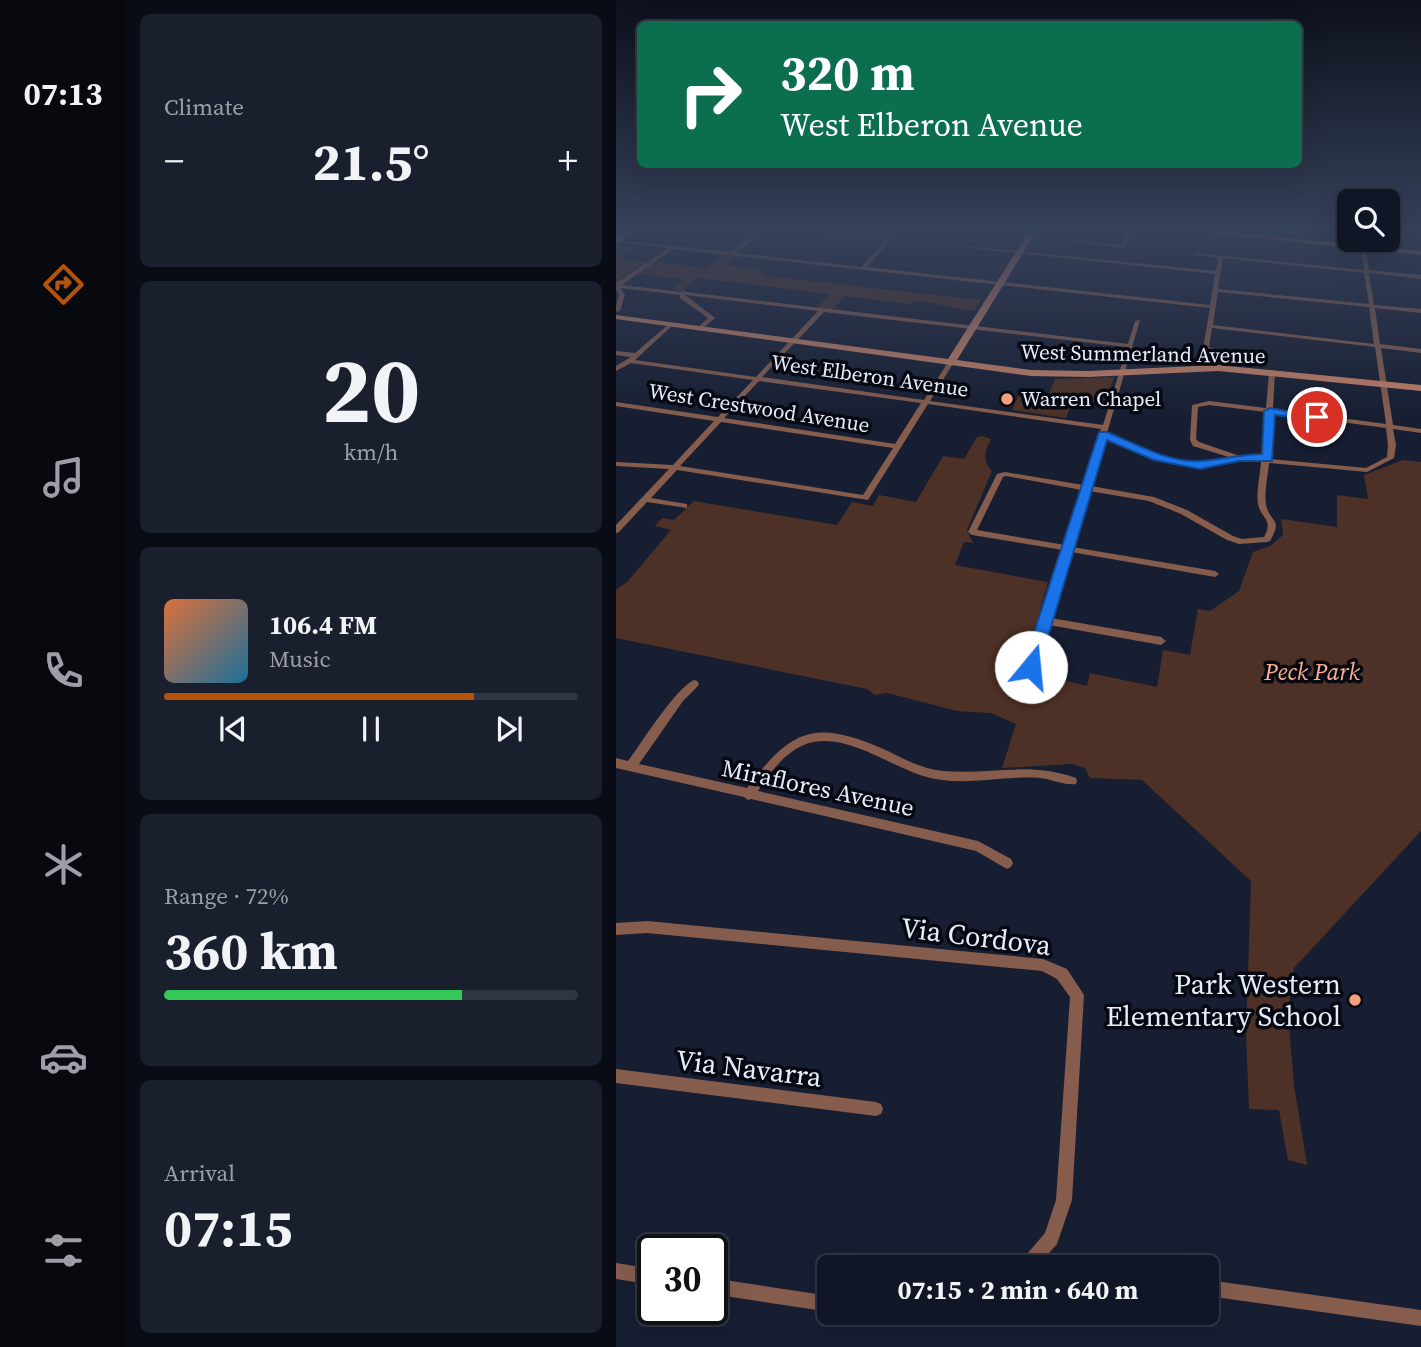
<!DOCTYPE html>
<meta charset="utf-8">
<style>
:root{--surface:#111626;--page:#1a1f2e;--text:#f1f3f6;--muted:#9c9fa7;--line:#303543;--accent:#b45309}
body{margin:0;font-family:"Source Serif 4",serif;background:var(--page);color:var(--text);height:100vh;display:flex;flex-direction:column;font-size:26px;white-space:nowrap}
*{box-sizing:border-box;margin:0}
p{font-size:23px;color:var(--muted)}
.icon{flex:none;width:38px;height:38px;fill:none;stroke:currentColor;stroke-width:2;stroke-linecap:round;stroke-linejoin:round}
.map{position:relative;flex:1;overflow:hidden}
.drawer{display:flex;flex-direction:column;gap:14px;padding:14px;background:#090c15;width:490px}
.drawer>*{flex:none}
.top-card{position:absolute;left:21px;top:21px;width:665px;height:147px;border-radius:10px;box-shadow:0 7px 28px #0002,0 0 0 2px var(--line);background:#0b6e4f;color:#fff;overflow:hidden}
.buttons{position:absolute;left:721px;top:189px;display:grid;gap:14px}
.buttons a{display:grid;place-items:center;width:63px;height:63px;border-radius:10px;background:var(--surface);box-shadow:0 7px 28px #0002,0 0 0 2px var(--line);font-size:35px}
.speed{position:absolute;left:21px;top:1234px;display:flex;gap:14px;font-size:35px;font-weight:700;text-align:center}
.speed>*{display:grid;place-content:center;width:91px;height:91px;border-radius:50%;background:var(--surface);box-shadow:0 7px 28px #0002,0 0 0 2px var(--line);line-height:1}
.speed .limit{border:4px solid #111;border-radius:10px;background:#fff;color:#111}
.pin{position:absolute;display:grid;place-items:center;width:60px;height:60px;color:#fff;margin:-30px;border:4px solid #fff;border-radius:50%;box-shadow:0 2px 7px #0007}
.me{position:absolute;width:77px;margin:-38px;rotate:17deg;stroke-linejoin:round;filter:drop-shadow(0 0 5px #0008)}
.turn{display:flex;align-items:center;gap:24px;height:147px;padding:0 28px;font-size:32px}
.turn .icon{width:91px;height:91px;stroke-width:2.5}
.turn b{display:block;font-size:49px;line-height:60px}
.big{font-size:52px;font-weight:700;line-height:1.1}
.drawer .widget{flex:1;display:flex;flex-direction:column;justify-content:center;gap:10px;min-width:0;padding:0 24px;border-radius:10px;background:var(--page)}
.drawer .dial{align-items:center;gap:0}
.dial b{font-size:91px;line-height:1}
.song{display:flex;align-items:center;gap:21px}
.cover{width:84px;height:84px;border-radius:10px;background:linear-gradient(135deg,hsl(20 70% 55%),hsl(200 70% 35%))}
.played{height:7px;border-radius:4px;background:linear-gradient(90deg,var(--accent) 75%,var(--line) 75%)}
.keys{display:flex;justify-content:space-around;direction:ltr}
.heat{display:flex;justify-content:space-between;align-items:center;font-size:38px;direction:ltr}
.charge{height:10px;border-radius:5px;background:linear-gradient(90deg,#34c759 72%,var(--line) 0)}
.trip{position:absolute;left:201px;top:1255px;width:402px;height:70px;border-radius:10px;background:var(--surface);box-shadow:0 7px 28px #0002,0 0 0 2px var(--line);font-weight:700;line-height:70px;text-align:center}
main{display:flex;flex:1;min-height:0}
.tab-bar{display:flex;flex-direction:column;width:126px;justify-content:space-around;align-items:center;background:#07090f;color:var(--muted)}
.tab-bar .icon{width:49px;height:49px}
.tab-bar .on{color:var(--accent)}
.tab-bar b{font-size:32px;color:var(--text)}
.map>svg:first-child{display:block}
</style>
<main>
<nav class="tab-bar">
<b>07:13</b>
<svg class="icon on" aria-label="directions" viewBox="0 0 24 24"><path d="M12 3l9 9-9 9-9-9zM9 14v-3h6M13 9l2 2-2 2"/></svg>
<svg class="icon" aria-label="music" viewBox="0 0 24 24"><path d="M9 18V5l10-2v13"/><circle cx="6" cy="18" r="3"/><circle cx="16" cy="16" r="3"/></svg>
<svg class="icon" aria-label="phone" viewBox="0 0 24 24"><path d="M5 4h4l2 5-3 2q2 4 5 5l2-3 5 2v4C11 20 4 13 5 4z"/></svg>
<svg class="icon" aria-label="climate" viewBox="0 0 24 24"><path d="M12 3v18M4 7l16 10M4 17L20 7"/></svg>
<svg class="icon" aria-label="car" viewBox="0 0 24 24"><path d="M5 17H2v-5l4-1 3-4h7l3 4 3 1v5h-3M9 17h6M6 11h13"/><circle cx="7" cy="17" r="2"/><circle cx="17" cy="17" r="2"/></svg>
<svg class="icon" aria-label="filters" viewBox="0 0 24 24"><path d="M4 7h16M4 17h16"/><circle cx="9" cy="7" r="2"/><circle cx="15" cy="17" r="2"/></svg>
</nav>
<section class="drawer">
<div class="widget"><p>Climate</p>
<div class="heat"><a>−</a><b class="big">21.5°</b><a>+</a></div>
</div>
<div class="widget dial"><b>20</b><p>km/h</p></div>
<div class="widget">
<div class="song"><i class="cover"></i><div><b>106.4 FM</b><p>Music</p></div></div>
<div class="played"></div>
<div class="keys"><svg class="icon" aria-label="previous" viewBox="0 0 24 24"><path d="M18 5L8 12l10 7zM5 5v14"/></svg><svg class="icon" aria-label="pause" viewBox="0 0 24 24"><path d="M8 5v14M16 5v14"/></svg><svg class="icon" aria-label="next" viewBox="0 0 24 24"><path d="M6 5l10 7-10 7zM19 5v14"/></svg></div>
</div>
<div class="widget"><p>Range · 72%</p><b class="big">360 km</b><div class="charge"></div></div>
<div class="widget"><p>Arrival</p><b class="big">07:15</b></div>
</section>
<div class="map">
<svg width="805" height="1347" viewBox="0 0 805 1347">
<rect width="100%" height="100%" fill="#171e32"/>
<g fill="#4d3126">
<path d="M 0,246 L 21,247 L 5,259 L 30,262 L 0,282 Z"/>
<path d="M 109,254 L 123,255 L 111,265 L 149,270 L 146,273 L 152,276 L 365,300 L 358,311 L 298,300 L 295,304 L 229,296 L 216,310 L 201,308 L 214,294 L 82,278 L 65,291 L 55,290 L 67,279 L 20,274 L 36,262 L 91,268 Z"/>
<path d="M 498,377 L 489,404 L 457,399 L 450,418 L 396,410 L 404,392 L 432,396 L 439,379 Z"/>
<path d="M 366,436 L 375,439 C 369,452 365,459 376,471 L 351,530 L 357,543 L 348,542 L 339,565 L 432,582 L 407,670 L 471,686 L 474,673 L 541,687 L 547,650 L 574,655 L 582,609 L 594,611 L 623,591 L 637,552 L 654,546 L 667,535 L 665,519 L 721,527 L 721,495 L 752,499 L 748,475 L 787,460 L 805,462 L 805,831 L 678,968 L 672,1014 L 678,1085 L 691,1165 L 672,1160 L 663,1110 L 633,1109 L 630,1034 L 635,881 L 526,780 L 474,778 L 469,768 L 456,764 L 386,768 L 400,724 L 375,713 L 341,711 L 271,693 L 259,695 L 251,689 L 0,638 L 0,590 L 12,581 L 55,530 L 39,526 L 46,518 L 58,520 L 78,501 L 221,525 L 236,502 L 257,506 L 263,495 L 300,502 L 327,456 L 348,459 L 361,437 Z"/>
</g>
<g fill="none" stroke-linecap="round" stroke-linejoin="round">
<g fill="#865d4d" fill-rule="evenodd">
<path d="M 144,230 L 149,230 L 121,253 L 245,267 L 269,241 L 181,230 L 199,230 L 272,238 L 279,230 L 284,230 L 251,267 L 594,305 L 599,274 L 346,247 L 348,246 L 600,271 L 602,258 L 579,255 L 577,253 L 748,270 L 744,240 L 748,240 L 753,270 L 805,275 L 805,279 L 753,273 L 758,305 L 805,309 L 805,313 L 759,308 L 764,344 L 805,349 L 805,353 L 765,348 L 777,425 L 805,429 L 805,433 L 777,429 L 780,445 L 778,458 L 751,472 L 653,463 C 652,476 648,492 650,504 C 653,523 668,517 654,541 L 651,542 L 623,544 L 611,540 L 565,514 L 533,501 L 473,491 L 456,547 L 599,571 L 603,574 L 599,577 L 455,552 L 435,618 L 545,637 L 550,641 L 545,645 L 433,625 L 420,667 L 418,670 L 412,670 L 410,667 L 447,550 L 356,535 L 352,532 L 381,474 L 389,472 L 467,485 L 485,429 L 312,404 L 252,500 L 61,470 L 35,498 L 71,504 L 71,508 L 31,502 L 3,532 L 0,533 L 0,525 L 53,469 L 0,466 L 0,462 L 57,465 L 98,421 L 0,406 L 0,402 L 102,417 L 137,380 L 15,363 L 0,371 L 0,366 L 15,357 L 0,355 L 0,351 L 19,353 L 54,323 L 57,325 L 56,326 L 19,360 L 140,377 L 202,311 L 69,295 L 99,318 L 83,331 L 80,329 L 81,328 L 92,318 L 64,298 L 64,295 L 4,288 L 9,295 L 4,311 L 0,312 L 0,305 L 3,295 L 0,289 L 0,283 L 52,248 L 0,242 L 0,240 L 115,252 ZM 57,249 L 594,308 L 587,348 L 627,362 L 630,360 L 629,359 L 593,347 L 596,328 L 759,347 L 770,424 L 657,409 L 659,372 L 656,370 L 653,372 L 650,408 L 593,401 L 576,405 L 574,440 L 577,446 L 616,458 C 572,472 529,453 491,433 L 524,320 L 519,321 L 512,344 L 70,292 L 67,290 L 65,292 L 6,285 ZM 607,258 L 748,273 L 753,304 L 602,289 ZM 602,292 L 753,307 L 758,344 L 597,325 ZM 208,312 L 511,347 L 487,425 L 314,401 L 338,362 L 335,360 L 332,362 L 308,400 L 146,377 ZM 143,381 L 305,403 L 279,444 L 108,418 ZM 593,405 L 650,412 L 646,458 L 624,456 L 583,442 L 580,439 L 582,407 ZM 657,413 L 770,428 L 772,445 L 771,457 L 750,468 L 653,459 ZM 105,422 L 277,448 L 247,495 L 64,466 ZM 489,438 C 520,453 555,469 590,467 C 602,467 612,462 623,460 C 630,460 638,462 645,462 C 644,476 640,491 642,504 C 645,519 658,519 648,537 L 626,539 L 617,536 L 571,510 L 538,497 L 475,486 ZM 390,476 L 466,490 L 449,545 L 361,530 L 387,477 Z"/>
<path d="M 512,230 L 516,230 L 510,247 L 508,248 L 452,241 L 454,240 L 506,245 Z"/>
<path d="M 78,680 L 81,681 L 83,684 L 81,687 L 67,701 L 23,764 L 131,788 C 177,727 200,719 272,751 C 289,760 307,769 327,771 C 375,775 412,761 460,778 L 461,781 L 460,784 C 450,786 435,779 424,778 C 385,775 346,788 307,776 C 268,764 217,722 177,751 C 162,761 152,776 142,791 L 362,841 L 395,859 L 397,863 L 395,867 L 391,869 L 360,851 L 135,799 L 132,800 L 128,797 L 0,768 L 0,758 L 12,761 C 27,741 58,690 78,680 Z"/>
<path d="M 31,921 L 427,959 L 451,969 L 468,995 L 456,1200 L 441,1244 L 421,1267 L 403,1267 L 405,1261 L 429,1233 L 440,1200 L 454,997 L 441,979 L 426,971 L 31,933 L 0,935 L 0,923 Z"/>
<path d="M 0,1069 L 260,1102 L 265,1104 L 267,1109 L 265,1114 L 260,1116 L 0,1083 Z"/>
<path d="M 0,1263 L 37,1269 L 37,1285 L 0,1279 Z"/>
<path d="M 96,1278 L 214,1296 L 214,1312 L 96,1294 Z"/>
<path d="M 592,1280 L 805,1310 L 805,1326 L 592,1296 Z"/>
<path d="M 260,1312 L 321,1312 L 319,1318 L 300,1326 L 262,1318 Z"/>
</g>
<g fill="#c18066" fill-rule="evenodd">
<path d="M 414,230 L 421,230 L 341,360 L 415,370 L 472,371 L 602,365 L 805,385 L 805,391 L 602,371 L 472,377 L 415,376 L 0,319 L 0,315 L 332,359 Z"/>
<path d="M 562,230 L 590,230 L 805,251 L 805,255 Z"/>
</g>
<path fill="#ef9a79" fill-rule="evenodd" d="M 13,230 L 21,230 L 0,244 L 0,239 Z"/>
</g>
<linearGradient id="sky" x2="0" y2="1"><stop stop-color="#0d101c"/><stop offset="0.55" stop-color="#36415a"/><stop offset="1" stop-color="#36415a" stop-opacity="0"/></linearGradient>
<rect width="805" height="419" fill="url(#sky)"/>
<path fill="#1a73e8" stroke="#114b97" stroke-width="2" d="M 654,408 L 707,417 L 701,421 L 659,415 L 656,461 L 623,461 L 584,469 L 538,460 L 491,440 L 423,667 L 421,672 L 410,672 L 407,667 L 483,432 L 491,432 C 520,444 553,463 585,461 C 606,460 625,454 646,454 L 648,411 Z"/>
<g fill="#f2a080" stroke="#060911" stroke-width="2.5">
<circle cx="391" cy="399" r="7"/>
<circle cx="739" cy="1000" r="7"/>
</g>
<g text-anchor="middle" stroke-width="7" stroke-linejoin="round" paint-order="stroke">
<g font-size="21" fill="#e6ecfa" stroke="#060911">
<text transform="translate(527 354) rotate(1)" y="7">West Summerland Avenue</text>
<text transform="translate(254 376) rotate(8)" y="7">West Elberon Avenue</text>
<text transform="translate(143 408) rotate(9)" y="7">West Crestwood Avenue</text>
</g>
<g font-size="21" fill="#e6ecfa" stroke="#060911" text-anchor="start">
<text x="405" y="406">Warren Chapel</text>
</g>
<g font-size="24" font-style="italic" fill="#fdaf90" stroke="#060911">
<text x="696" y="680">Peck Park</text>
</g>
<g font-size="24" fill="#e6ecfa" stroke="#060911">
<text transform="translate(202 788) rotate(12)" y="8">Miraflores Avenue</text>
</g>
<g font-size="28" fill="#e6ecfa" stroke="#060911">
<text transform="translate(360 936) rotate(7)" y="10">Via Cordova</text>
<text transform="translate(133 1068) rotate(7)" y="10">Via Navarra</text>
</g>
<g font-size="28" fill="#e6ecfa" stroke="#060911" text-anchor="end">
<text x="725" y="994">Park Western<tspan x="725" dy="32">Elementary School</tspan></text>
</g>
</g>
</svg>
<div class="buttons">
<a><svg class="icon" aria-label="search" viewBox="0 0 24 24"><circle cx="10" cy="10" r="6"/><path d="M15 15l6 6"/></svg></a>
</div>
<div class="speed"><div class="limit">30</div></div>
<div class="pin" style="left:701px;top:417px;background:#d93025"><svg class="icon" aria-label="arrive" viewBox="0 0 24 24"><path d="M6 21V4h12l-3 4 3 4H6"/></svg></div>
<svg class="me" style="left:415px;top:667px" viewBox="-20 -20 40 40"><circle r="19" fill="#fff"/><path d="M0-13L10 11 0 6-10 11z" fill="#1a73e8"/></svg>
<div class="trip">07:15 · 2 min · 640 m</div>
<div class="top-card">
<div class="turn"><svg class="icon" aria-label="right" viewBox="0 0 24 24"><path d="M7 20v-9h11M14 6l5 5-5 5"/></svg><div><b>320 m</b>West Elberon Avenue</div></div>
</div>
</div>
</main>
